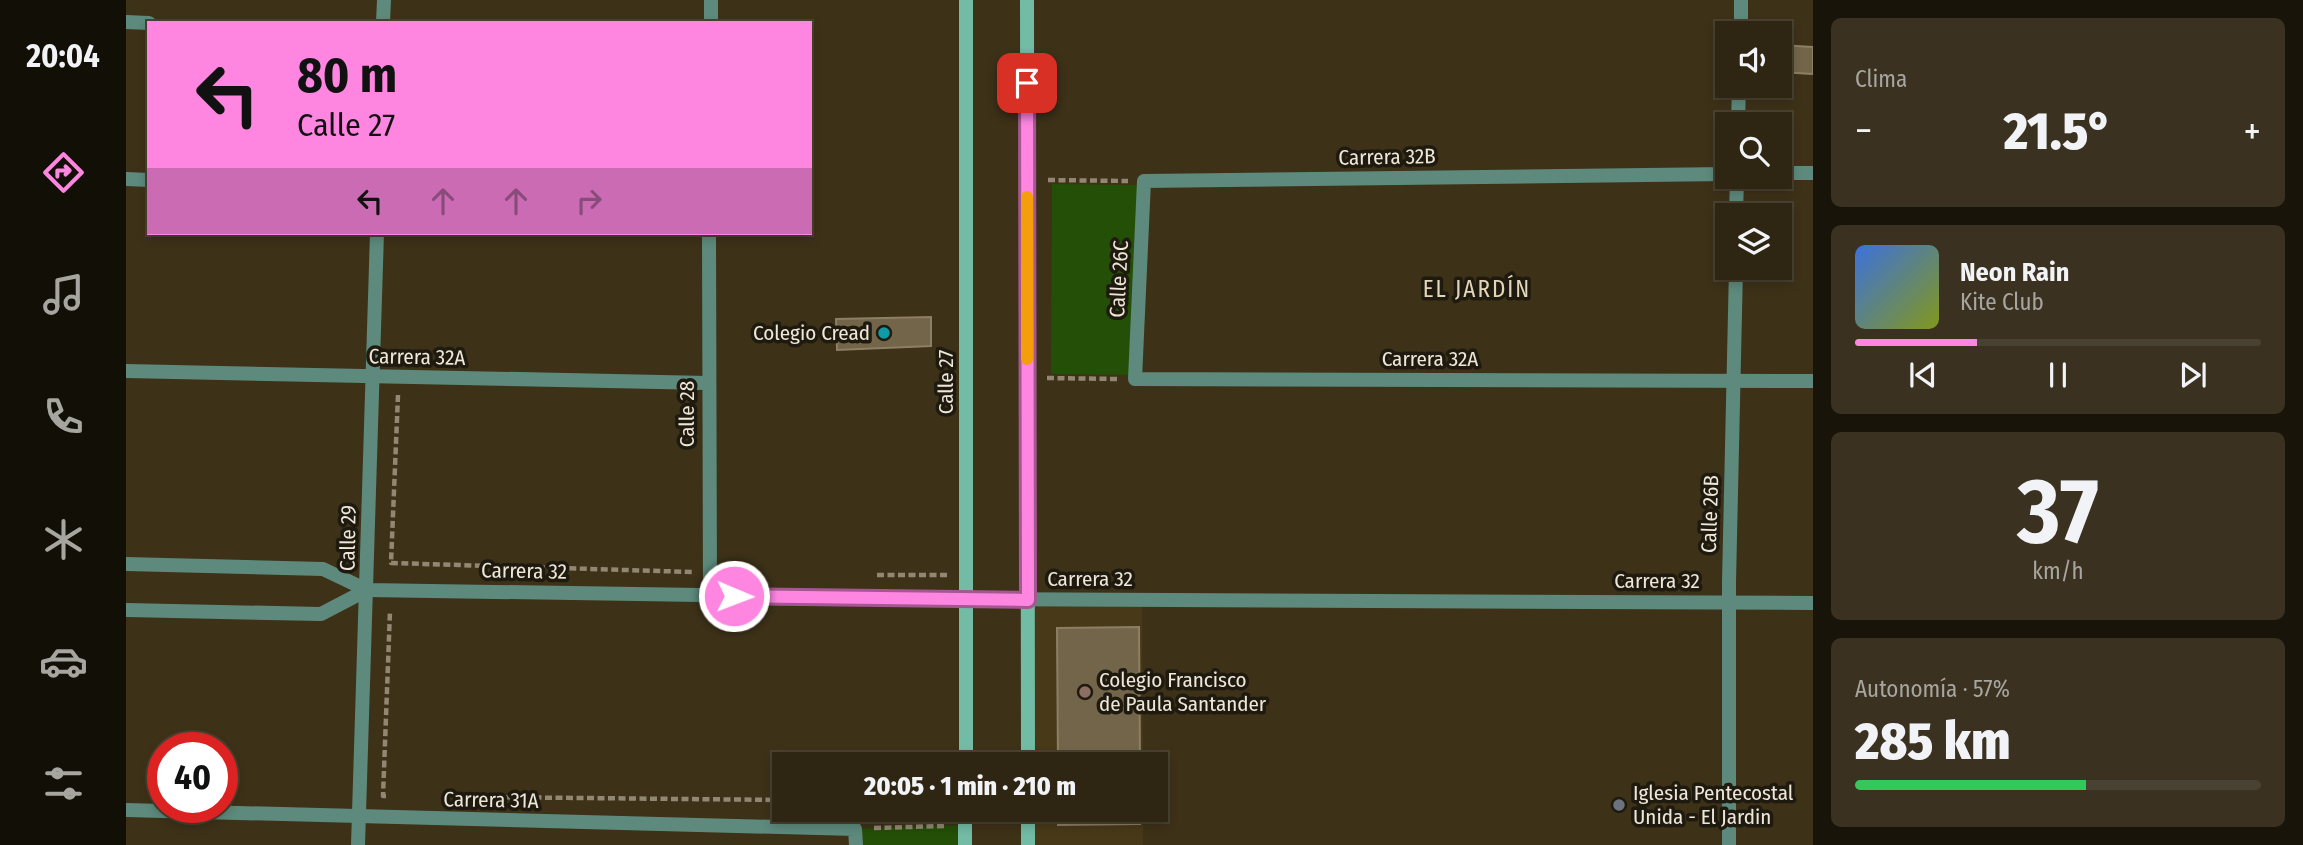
<!DOCTYPE html>
<html lang="es">
<meta charset="utf-8">
<style>
:root{--surface:#2e2512;--page:#3a3120;--text:#f1f3f6;--muted:#a7a59f;--line:#494232;--accent:#fe86e1}
body{margin:0;font-family:"Fira Sans Condensed",sans-serif;background:var(--page);color:var(--text);height:100vh;display:flex;flex-direction:column;font-size:26px;white-space:nowrap}
*{box-sizing:border-box;margin:0}
p{font-size:23px;color:var(--muted)}
.icon{flex:none;width:38px;height:38px;fill:none;stroke:currentColor;stroke-width:2;stroke-linecap:round;stroke-linejoin:round}
.map{position:relative;flex:1;overflow:hidden}
.sheet{display:flex;flex-direction:column;gap:18px;padding:18px;background:#19140a;width:490px}
.sheet>*{flex:none}
.banner{position:absolute;left:21px;top:21px;width:665px;height:214px;border-radius:0px;box-shadow:0 4px 10px #0003,0 0 0 2px var(--line);background:#fe86e1;color:#111;overflow:hidden}
.buttons{position:absolute;left:1589px;top:21px;display:grid;gap:14px}
.buttons a{display:grid;place-items:center;width:77px;height:77px;border-radius:0px;background:var(--surface);box-shadow:0 4px 10px #0003,0 0 0 2px var(--line);font-size:35px}
.speed{position:absolute;left:21px;top:732px;display:flex;gap:14px;font-size:35px;font-weight:700;text-align:center}
.speed>*{display:grid;place-content:center;width:91px;height:91px;border-radius:50%;background:var(--surface);box-shadow:0 4px 10px #0003,0 0 0 2px var(--line);line-height:1}
.speed .limit{border:10px solid #d22;background:#fff;color:#111}
.pin{position:absolute;display:grid;place-items:center;width:60px;height:60px;color:#fff;margin:-30px;border-radius:14px;box-shadow:0 4px 10px #0006}
.me{position:absolute;width:77px;margin:-38px;rotate:91deg;stroke-linejoin:round;filter:drop-shadow(0 0 5px #0008)}
.turn{display:flex;align-items:center;gap:24px;height:147px;padding:0 35px;font-size:32px}
.turn .icon{width:91px;height:91px;stroke-width:2.5}
.turn b{display:block;font-size:49px;line-height:60px}
.lanes{display:flex;align-items:center;height:66px;padding:0 35px;background:#0003;justify-content:center;gap:35px;direction:ltr}
.lanes .off{opacity:.35}
.big{font-size:52px;font-weight:800;line-height:1.1}
.sheet .tile{flex:1;display:flex;flex-direction:column;justify-content:center;gap:10px;min-width:0;padding:0 24px;border-radius:10px;background:var(--page)}
.sheet .dial{align-items:center;gap:0}
.dial b{font-size:91px;line-height:1}
.song{display:flex;align-items:center;gap:21px}
.cover{width:84px;height:84px;border-radius:10px;background:linear-gradient(135deg,hsl(220 70% 55%),hsl(70 70% 35%))}
.played{height:7px;border-radius:4px;background:linear-gradient(90deg,var(--accent) 30%,var(--line) 30%)}
.keys{display:flex;justify-content:space-around;direction:ltr}
.heat{display:flex;justify-content:space-between;align-items:center;font-size:38px;direction:ltr}
.charge{height:10px;border-radius:5px;background:linear-gradient(90deg,#34c759 57%,var(--line) 0)}
.trip{position:absolute;left:646px;top:752px;width:396px;height:70px;border-radius:0px;background:var(--surface);box-shadow:0 4px 10px #0003,0 0 0 2px var(--line);font-weight:800;line-height:70px;text-align:center}
main{display:flex;flex:1;min-height:0}
.menu{display:flex;flex-direction:column;width:126px;justify-content:space-around;align-items:center;background:#120f07;color:var(--muted)}
.menu .icon{width:49px;height:49px}
.menu .on{color:var(--accent)}
.menu b{font-size:32px;color:var(--text)}
.map>svg:first-child{display:block}
</style>
<main>
<nav class="menu">
<b>20:04</b>
<svg class="icon on" aria-label="directions" viewBox="0 0 24 24"><path d="M12 3l9 9-9 9-9-9zM9 14v-3h6M13 9l2 2-2 2"/></svg>
<svg class="icon" aria-label="music" viewBox="0 0 24 24"><path d="M9 18V5l10-2v13"/><circle cx="6" cy="18" r="3"/><circle cx="16" cy="16" r="3"/></svg>
<svg class="icon" aria-label="phone" viewBox="0 0 24 24"><path d="M5 4h4l2 5-3 2q2 4 5 5l2-3 5 2v4C11 20 4 13 5 4z"/></svg>
<svg class="icon" aria-label="climate" viewBox="0 0 24 24"><path d="M12 3v18M4 7l16 10M4 17L20 7"/></svg>
<svg class="icon" aria-label="car" viewBox="0 0 24 24"><path d="M5 17H2v-5l4-1 3-4h7l3 4 3 1v5h-3M9 17h6M6 11h13"/><circle cx="7" cy="17" r="2"/><circle cx="17" cy="17" r="2"/></svg>
<svg class="icon" aria-label="filters" viewBox="0 0 24 24"><path d="M4 7h16M4 17h16"/><circle cx="9" cy="7" r="2"/><circle cx="15" cy="17" r="2"/></svg>
</nav>
<div class="map">
<svg width="1687" height="845" viewBox="0 0 1687 845">
<rect width="100%" height="100%" fill="#3d3118"/>
<g fill="#483918">
<path d="M 902,600 L 1016,600 L 1017,765 L 902,765 Z"/>
<rect x="902" y="810" width="115" height="35"/>
</g>
<g fill="#234f06">
<path d="M 926,184 L 1014,185 L 1004,375 L 925,374 Z"/>
<path d="M 839,825 L 839,845 L 730,845 L 729,829 Z"/>
</g>
<g fill="#72654a" stroke="#8c7f63" stroke-width="2">
<path d="M 1654,45 L 1687,47 L 1687,74 L 1654,72 Z"/>
<path d="M 805,317 L 805,346 L 711,350 L 710,319 Z"/>
<path d="M 1013,627 L 1014,765 L 932,765 L 931,628 Z"/>
<path d="M 932,810 L 1014,810 L 1014,824 L 932,825 Z"/>
</g>
<g fill="none" stroke-linecap="round" stroke-linejoin="round">
<g stroke="#918773" stroke-width="4.5" stroke-dasharray="7 3.5" stroke-linecap="butt">
<path d="M 922,180 L 1002,181"/>
<path d="M 921,378 L 991,379"/>
<path d="M 272,395 L 265,563 L 567,572"/>
<path d="M 751,575 L 822,575"/>
<path d="M 260,796 L 257,796 L 264,611"/>
<path d="M 356,797 L 658,800"/>
<path d="M 748,828 L 819,826"/>
</g>
<g stroke="#5d8a7c" stroke-width="14">
<path d="M 0,22 L 23,23"/>
<path d="M 257,23 L 258,0"/>
<path d="M 585,23 L 585,0"/>
<path d="M 1654,173 L 1687,173"/>
<path d="M 1601,174 L 1018,181 L 1009,379 L 1687,381"/>
<path d="M 0,179 L 23,180"/>
<path d="M 583,233 L 584,596"/>
<path d="M 0,371 L 582,383"/>
<path d="M 0,810 L 729,829 L 730,845"/>
<path d="M 232,845 L 251,233"/>
</g>
<g stroke="#5d8a7c" stroke-width="14">
<path d="M 1615,33 L 1615,0"/>
<path d="M 1612,124 L 1613,86"/>
<path d="M 1610,215 L 1611,177"/>
<path d="M 0,564 L 197,569 L 241,590 L 841,599 L 1687,603"/>
<path d="M 0,610 L 195,614 L 241,590"/>
<path d="M 1603,845 L 1603,582 L 1610,268"/>
</g>
<g stroke="#72bba5" stroke-width="14">
<path d="M 901,0 L 902,765"/>
<path d="M 840,765 L 840,0"/>
<path d="M 902,810 L 902,845"/>
<path d="M 839,845 L 839,810"/>
</g>
</g>
<g fill="none" stroke-linecap="round" stroke-linejoin="round">
<defs>
<path id="route" d="M 608,596 L 902,600 L 901,83"/>
</defs>
<use href="#route" stroke="#a55792" stroke-width="18"/>
<use href="#route" stroke="#fe86e1" stroke-width="12"/>
<path stroke="#f59e0b" stroke-width="12" d="M 901,197 L 901,359"/>
</g>
<circle fill="#0f9aa8" stroke="#1f1a0f" stroke-width="2.5" cx="758" cy="333" r="7"/>
<circle fill="#8d6e63" stroke="#1f1a0f" stroke-width="2.5" cx="959" cy="692" r="7"/>
<circle fill="#6b7280" stroke="#1f1a0f" stroke-width="2.5" cx="1493" cy="805" r="7"/>
<g text-anchor="middle" stroke-width="7" stroke-linejoin="round" paint-order="stroke">
<g font-size="21" fill="#eee7d8" stroke="#1f1a0f">
<text transform="translate(1261 157) rotate(-1)" y="7">Carrera 32B</text>
<text transform="translate(993 279) rotate(-87)" y="7">Calle 26C</text>
<text transform="translate(291 357) rotate(1)" y="7">Carrera 32A</text>
<text x="1304" y="366">Carrera 32A</text>
<text transform="translate(820 382) rotate(-90)" y="7">Calle 27</text>
<text transform="translate(561 414) rotate(-90)" y="7">Calle 28</text>
<text transform="translate(1584 514) rotate(-88)" y="7">Calle 26B</text>
<text transform="translate(222 538) rotate(-89)" y="7">Calle 29</text>
<text transform="translate(398 571) rotate(1)" y="7">Carrera 32</text>
<text x="964" y="586">Carrera 32</text>
<text x="1531" y="588">Carrera 32</text>
<text transform="translate(365 800) rotate(1)" y="7">Carrera 31A</text>
</g>
<g font-size="21" fill="#eee7d8" stroke="#1f1a0f" text-anchor="start">
<text x="744" y="340" text-anchor="end">Colegio Cread</text>
<text x="973" y="687">Colegio Francisco<tspan x="973" dy="24">de Paula Santander</tspan></text>
<text x="1507" y="800">Iglesia Pentecostal<tspan x="1507" dy="24">Unida - El Jardin</tspan></text>
</g>
<g font-size="23" letter-spacing="2" fill="#e3d5b7" stroke="#1f1a0f">
<text x="1351" y="297">EL JARDÍN</text>
</g>
</g>
</svg>
<div class="buttons">
<a><svg class="icon" aria-label="sound" viewBox="0 0 24 24"><path d="M4 9h4l5-4v14l-5-4H4zM17 9q2 3 0 6"/></svg></a>
<a><svg class="icon" aria-label="search" viewBox="0 0 24 24"><circle cx="10" cy="10" r="6"/><path d="M15 15l6 6"/></svg></a>
<a><svg class="icon" aria-label="layers" viewBox="0 0 24 24"><path d="M12 4l9 5-9 5-9-5zM3 14l9 5 9-5"/></svg></a>
</div>
<div class="speed"><div class="limit">40</div></div>
<div class="pin" style="left:901px;top:83px;background:#d93025"><svg class="icon" aria-label="arrive" viewBox="0 0 24 24"><path d="M6 21V4h12l-3 4 3 4H6"/></svg></div>
<svg class="me" style="left:608px;top:596px" viewBox="-20 -20 40 40"><circle r="17" fill="#fe86e1" stroke="#fff" stroke-width="3"/><path d="M0-11L8 9 0 5-8 9z" fill="#fff"/></svg>
<div class="trip">20:05 · 1 min · 210 m</div>
<div class="banner">
<div class="turn"><svg class="icon" aria-label="left" viewBox="0 0 24 24"><path d="M17 20v-9H6M10 6l-5 5 5 5"/></svg><div><b>80 m</b>Calle 27</div></div>
<div class="lanes"><svg class="icon" aria-label="left" viewBox="0 0 24 24"><path d="M17 20v-9H6M10 6l-5 5 5 5"/></svg><svg class="icon off" aria-label="ahead" viewBox="0 0 24 24"><path d="M12 20V5M6 11l6-6 6 6"/></svg><svg class="icon off" aria-label="ahead" viewBox="0 0 24 24"><path d="M12 20V5M6 11l6-6 6 6"/></svg><svg class="icon off" aria-label="right" viewBox="0 0 24 24"><path d="M7 20v-9h11M14 6l5 5-5 5"/></svg></div>
</div>
</div>
<section class="sheet">
<div class="tile"><p>Clima</p>
<div class="heat"><a>−</a><b class="big">21.5°</b><a>+</a></div>
</div>
<div class="tile">
<div class="song"><i class="cover"></i><div><b>Neon Rain</b><p>Kite Club</p></div></div>
<div class="played"></div>
<div class="keys"><svg class="icon" aria-label="previous" viewBox="0 0 24 24"><path d="M18 5L8 12l10 7zM5 5v14"/></svg><svg class="icon" aria-label="pause" viewBox="0 0 24 24"><path d="M8 5v14M16 5v14"/></svg><svg class="icon" aria-label="next" viewBox="0 0 24 24"><path d="M6 5l10 7-10 7zM19 5v14"/></svg></div>
</div>
<div class="tile dial"><b>37</b><p>km/h</p></div>
<div class="tile"><p>Autonomía · 57%</p><b class="big">285 km</b><div class="charge"></div></div>
</section>
</main>
